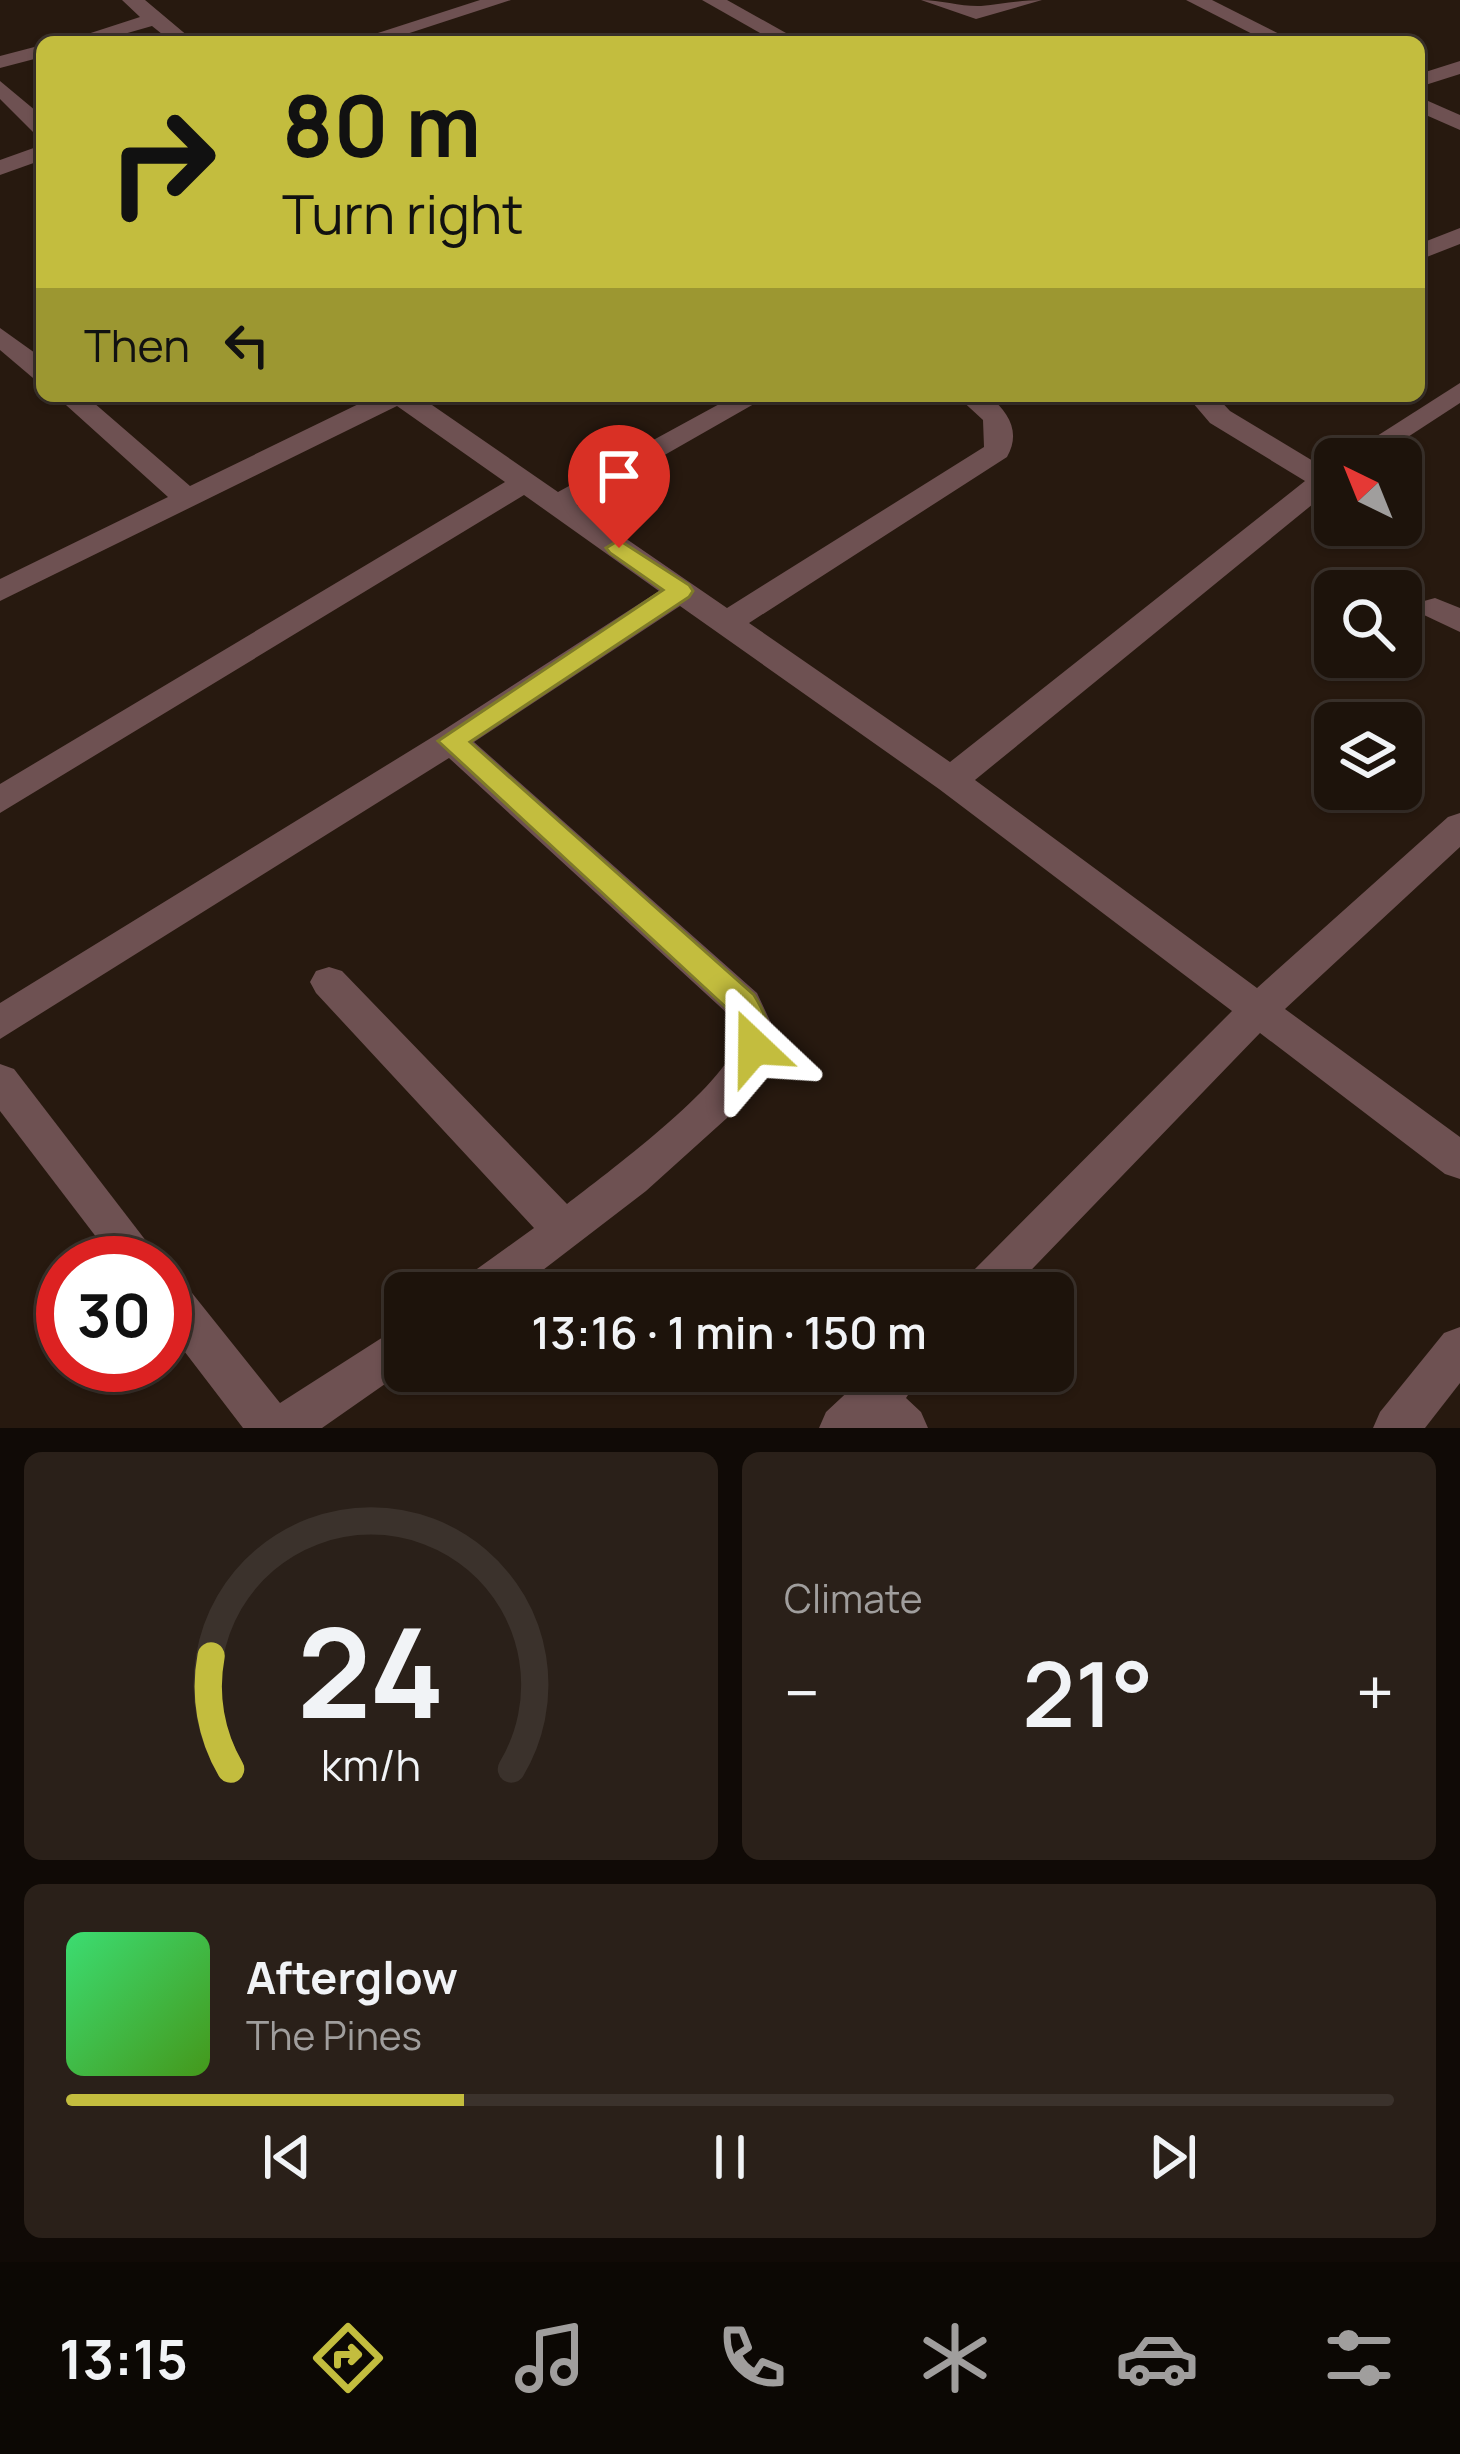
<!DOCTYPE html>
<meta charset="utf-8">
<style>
:root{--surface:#1d130b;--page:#2a2019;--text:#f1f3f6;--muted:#a09e9d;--line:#3b322c;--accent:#c3bd3e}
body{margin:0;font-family:Manrope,sans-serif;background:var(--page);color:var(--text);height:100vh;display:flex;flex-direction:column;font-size:45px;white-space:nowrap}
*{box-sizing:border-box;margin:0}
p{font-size:39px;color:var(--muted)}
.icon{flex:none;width:66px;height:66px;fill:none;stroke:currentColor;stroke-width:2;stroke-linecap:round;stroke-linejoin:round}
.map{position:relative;height:1428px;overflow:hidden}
.drawer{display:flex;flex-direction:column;gap:24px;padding:24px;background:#100a06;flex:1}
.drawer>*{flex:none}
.banner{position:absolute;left:36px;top:36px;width:1389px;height:366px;border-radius:18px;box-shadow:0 3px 9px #0004,0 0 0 3px var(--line);background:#c3bd3e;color:#111;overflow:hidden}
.needle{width:78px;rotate:317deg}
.buttons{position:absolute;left:1314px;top:438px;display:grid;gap:24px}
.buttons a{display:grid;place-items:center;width:108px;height:108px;border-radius:18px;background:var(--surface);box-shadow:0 3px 9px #0004,0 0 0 3px var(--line);font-size:60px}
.speed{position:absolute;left:36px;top:1236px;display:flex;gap:24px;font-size:60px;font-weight:700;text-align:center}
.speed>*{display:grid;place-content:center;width:156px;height:156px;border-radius:50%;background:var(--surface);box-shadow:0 3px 9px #0004,0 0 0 3px var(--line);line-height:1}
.speed .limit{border:18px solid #d22;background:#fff;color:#111}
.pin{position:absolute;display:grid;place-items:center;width:102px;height:102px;color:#fff;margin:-123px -51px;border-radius:50% 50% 50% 0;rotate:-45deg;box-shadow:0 0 12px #0007}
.pin .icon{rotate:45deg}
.me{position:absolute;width:132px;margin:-66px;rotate:337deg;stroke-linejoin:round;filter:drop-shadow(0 0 9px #0008)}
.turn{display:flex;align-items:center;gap:42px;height:252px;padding:0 48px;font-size:54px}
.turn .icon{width:156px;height:156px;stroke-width:2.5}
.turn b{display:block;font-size:84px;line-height:102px}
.then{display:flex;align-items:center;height:114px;padding:0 48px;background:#0003;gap:24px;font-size:45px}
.big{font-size:90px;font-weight:600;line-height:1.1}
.drawer .widget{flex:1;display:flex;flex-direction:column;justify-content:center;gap:18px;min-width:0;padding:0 42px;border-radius:18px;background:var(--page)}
.drawer .dial{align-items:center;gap:0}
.dial svg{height:312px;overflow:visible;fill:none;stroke:var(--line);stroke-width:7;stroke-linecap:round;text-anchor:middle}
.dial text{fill:var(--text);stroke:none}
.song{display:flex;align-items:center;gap:36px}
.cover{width:144px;height:144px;border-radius:18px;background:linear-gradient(135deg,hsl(140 70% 55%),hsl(100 70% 35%))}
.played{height:12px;border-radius:6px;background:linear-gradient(90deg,var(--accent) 30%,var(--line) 30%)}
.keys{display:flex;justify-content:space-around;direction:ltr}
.heat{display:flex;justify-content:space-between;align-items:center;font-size:66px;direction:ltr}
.drawer .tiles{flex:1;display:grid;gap:24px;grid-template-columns:1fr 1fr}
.widget:last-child{grid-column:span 2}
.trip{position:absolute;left:384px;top:1272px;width:690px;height:120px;border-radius:18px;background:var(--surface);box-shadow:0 3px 9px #0004,0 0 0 3px var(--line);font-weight:600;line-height:120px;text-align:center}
.dock{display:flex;height:192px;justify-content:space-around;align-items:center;background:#0c0804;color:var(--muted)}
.dock .icon{width:84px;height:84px}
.dock .on{color:var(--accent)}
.dock b{font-size:54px;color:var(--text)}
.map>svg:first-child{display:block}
</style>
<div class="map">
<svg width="1460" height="1428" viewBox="0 0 1460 1428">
<rect width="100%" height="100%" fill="#27190f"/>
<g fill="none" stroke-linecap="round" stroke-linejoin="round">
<g fill="#6e5152" fill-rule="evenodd">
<path d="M 122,0 L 145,0 L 195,42 L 172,42 L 152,26 L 96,42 L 63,42 L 140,17 Z"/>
<path d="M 480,0 L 511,0 L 382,42 L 350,42 Z"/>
<path d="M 702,0 L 727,0 L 802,42 L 776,42 Z"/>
<path d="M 921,0 C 941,0 963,7 981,6 C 1002,4 1021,0 1042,0 L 976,19 Z"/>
<path d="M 1186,0 L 1212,0 L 1295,42 L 1268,42 Z"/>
<path d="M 42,45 L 42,57 L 0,68 L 0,56 Z"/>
<path d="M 1460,61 L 1460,74 L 1419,87 L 1419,74 Z"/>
<path d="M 0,81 L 42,116 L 42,135 L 34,133 L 0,99 Z"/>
<path d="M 1419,97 L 1460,115 L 1460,130 L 1419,112 Z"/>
<path d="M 42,145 L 42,160 L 0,175 L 0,160 Z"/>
<path d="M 1460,228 L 1460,244 L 1419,260 L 1419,244 Z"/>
<path d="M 0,328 L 42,358 L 42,380 L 33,378 L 0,350 Z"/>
<path d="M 1460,383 L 1460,403 L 1374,459 L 1341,459 Z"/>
<path d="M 56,396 L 86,396 L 190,486 L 375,396 L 419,396 L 558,492 L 734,396 L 768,396 L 577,505 L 727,608 L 984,447 L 983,420 L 957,396 L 989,396 C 1009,413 1021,432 1007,457 L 749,623 L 950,762 L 1305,481 L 1210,423 L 1187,396 L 1216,396 L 1230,411 L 1323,467 L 1335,463 L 1335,486 L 975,780 L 1257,988 L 1448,817 L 1460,813 L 1460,847 L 1285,1009 L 1460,1137 L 1460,1179 L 1445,1174 L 1260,1033 L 1009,1293 L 958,1293 L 965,1279 L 1232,1011 L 939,789 L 680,606 L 474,742 L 757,993 L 772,1025 L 774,1048 L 754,1085 L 727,1118 L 646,1191 L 513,1293 L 456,1293 L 463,1279 L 534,1228 L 316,993 L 310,982 L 316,971 L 329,967 L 342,971 L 567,1204 C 602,1177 730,1082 735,1043 C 736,1033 732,1023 729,1015 L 449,758 L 0,1039 L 0,1003 L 439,733 L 659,591 L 524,495 L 0,813 L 0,784 L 505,482 L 397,406 L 0,601 L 0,579 L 168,497 Z"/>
<path d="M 1435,598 L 1460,608 L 1460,632 L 1424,615 L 1419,608 L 1424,601 Z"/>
<path d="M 0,1064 L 14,1069 L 163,1263 L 116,1263 L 0,1111 Z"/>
<path d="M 165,1272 L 180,1278 L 280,1403 L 405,1323 L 405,1370 L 322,1428 L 243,1428 L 165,1326 Z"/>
<path d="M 1460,1327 L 1460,1383 L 1425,1428 L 1373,1428 L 1380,1412 L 1444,1333 Z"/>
<path d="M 870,1371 L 924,1371 L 906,1398 L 921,1412 L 928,1428 L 819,1428 L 826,1412 Z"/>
</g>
</g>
<path fill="#c3bd3e" stroke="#7f7b28" stroke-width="3" d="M 619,540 L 689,585 L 693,591 L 689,597 L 470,742 L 754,995 C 765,1013 776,1036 766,1056 L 754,1060 L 743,1056 L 732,1013 L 438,741 L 663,590 L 610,553 L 606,548 Z"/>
</svg>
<div class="buttons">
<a><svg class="needle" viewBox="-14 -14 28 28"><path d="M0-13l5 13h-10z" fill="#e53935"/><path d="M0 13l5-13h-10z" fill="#a09e9d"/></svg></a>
<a><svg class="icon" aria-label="search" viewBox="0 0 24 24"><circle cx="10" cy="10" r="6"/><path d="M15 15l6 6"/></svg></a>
<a><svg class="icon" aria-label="layers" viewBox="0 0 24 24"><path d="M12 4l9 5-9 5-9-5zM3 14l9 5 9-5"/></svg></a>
</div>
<div class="speed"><div class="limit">30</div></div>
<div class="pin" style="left:619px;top:548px;background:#d93025"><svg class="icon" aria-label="arrive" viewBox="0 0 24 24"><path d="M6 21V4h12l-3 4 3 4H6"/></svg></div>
<svg class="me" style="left:754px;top:1047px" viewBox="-20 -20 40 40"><path d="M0-17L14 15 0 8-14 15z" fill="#c3bd3e" stroke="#fff" stroke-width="4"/></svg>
<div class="trip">13:16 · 1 min · 150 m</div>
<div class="banner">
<div class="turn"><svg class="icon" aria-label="right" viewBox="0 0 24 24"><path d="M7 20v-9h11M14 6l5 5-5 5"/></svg><div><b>80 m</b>Turn right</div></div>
<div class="then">Then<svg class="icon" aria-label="left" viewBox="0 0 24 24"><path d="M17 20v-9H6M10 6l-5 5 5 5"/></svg></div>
</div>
</div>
<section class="drawer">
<div class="tiles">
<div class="widget dial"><svg viewBox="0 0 100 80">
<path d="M14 69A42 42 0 1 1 86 69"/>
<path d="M14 69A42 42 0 0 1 9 40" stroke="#c3bd3e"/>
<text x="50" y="56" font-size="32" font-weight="700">24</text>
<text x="50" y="72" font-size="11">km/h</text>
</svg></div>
<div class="widget"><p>Climate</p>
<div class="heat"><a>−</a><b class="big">21°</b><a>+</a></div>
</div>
<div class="widget">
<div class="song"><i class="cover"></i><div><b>Afterglow</b><p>The Pines</p></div></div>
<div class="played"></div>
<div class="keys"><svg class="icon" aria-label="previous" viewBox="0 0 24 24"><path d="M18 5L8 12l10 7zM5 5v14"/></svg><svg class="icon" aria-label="pause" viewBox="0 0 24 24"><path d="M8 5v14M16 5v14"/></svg><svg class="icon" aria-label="next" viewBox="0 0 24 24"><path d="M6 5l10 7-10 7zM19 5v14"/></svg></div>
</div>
</div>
</section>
<nav class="dock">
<b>13:15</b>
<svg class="icon on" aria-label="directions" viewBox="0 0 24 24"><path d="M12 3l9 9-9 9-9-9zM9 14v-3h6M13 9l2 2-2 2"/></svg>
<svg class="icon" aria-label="music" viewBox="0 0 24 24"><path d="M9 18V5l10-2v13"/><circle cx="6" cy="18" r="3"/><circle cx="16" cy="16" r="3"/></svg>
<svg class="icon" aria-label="phone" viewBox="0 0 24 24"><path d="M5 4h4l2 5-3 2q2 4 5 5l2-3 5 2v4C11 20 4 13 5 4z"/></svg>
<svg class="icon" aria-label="climate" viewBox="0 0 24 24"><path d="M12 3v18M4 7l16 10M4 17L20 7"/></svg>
<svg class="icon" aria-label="car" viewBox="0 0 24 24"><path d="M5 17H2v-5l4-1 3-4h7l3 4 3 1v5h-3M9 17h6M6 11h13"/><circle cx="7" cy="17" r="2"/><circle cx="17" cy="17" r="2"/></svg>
<svg class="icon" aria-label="filters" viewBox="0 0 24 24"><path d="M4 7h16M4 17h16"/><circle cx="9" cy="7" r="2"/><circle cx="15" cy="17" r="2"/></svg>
</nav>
